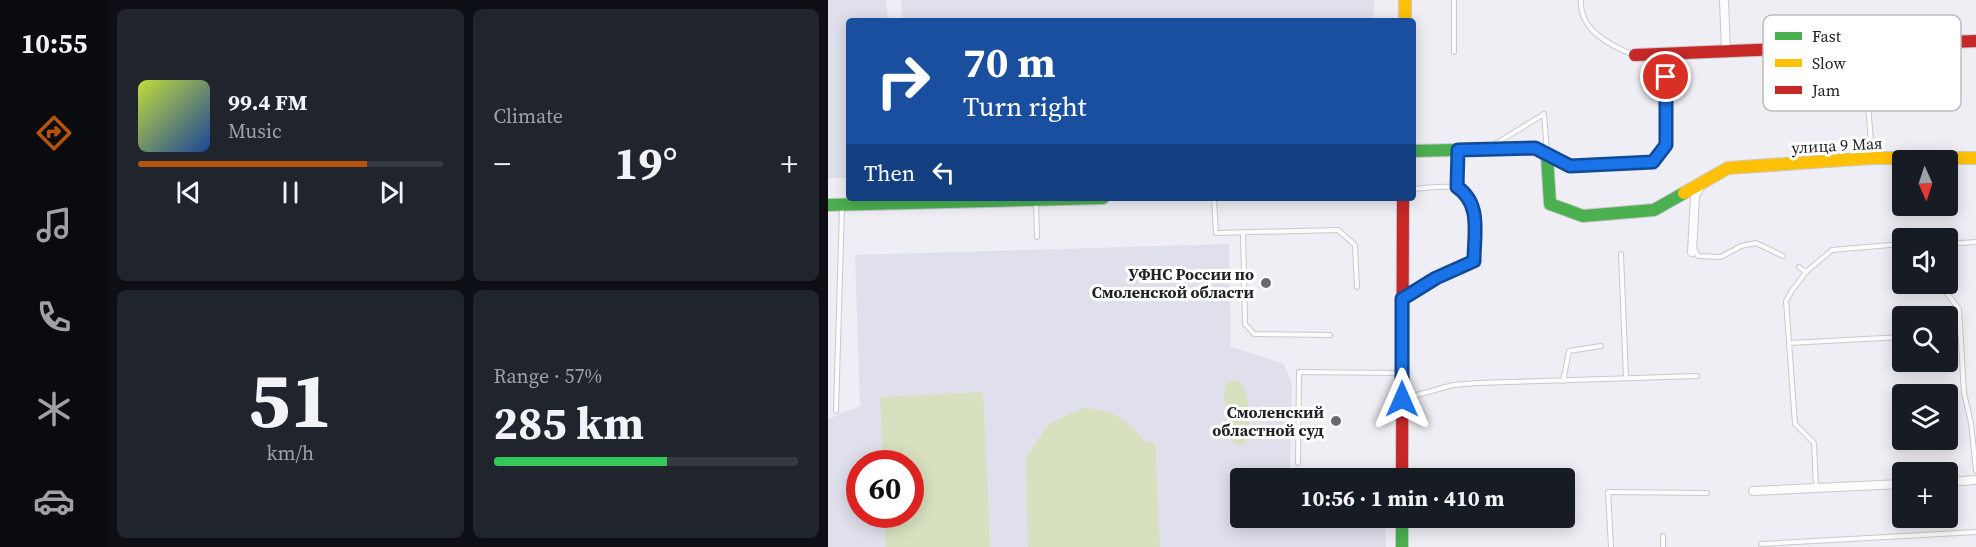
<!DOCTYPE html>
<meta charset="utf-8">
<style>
:root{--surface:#171b24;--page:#20242c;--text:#f1f3f6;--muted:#9ea1a6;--line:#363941;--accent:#b45309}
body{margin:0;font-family:"Source Serif 4",serif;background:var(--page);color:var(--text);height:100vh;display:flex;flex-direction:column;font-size:22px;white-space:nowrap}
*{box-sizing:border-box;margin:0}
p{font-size:20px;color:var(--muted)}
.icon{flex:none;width:33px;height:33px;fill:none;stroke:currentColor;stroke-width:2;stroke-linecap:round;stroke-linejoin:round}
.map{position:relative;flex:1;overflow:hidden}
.panel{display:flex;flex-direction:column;gap:9px;padding:9px;background:#0d0f14;width:720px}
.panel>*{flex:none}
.hud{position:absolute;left:18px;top:18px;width:570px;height:183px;border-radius:6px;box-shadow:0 3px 15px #0003;background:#1a4fa0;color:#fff;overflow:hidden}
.needle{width:39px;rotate:177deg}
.controls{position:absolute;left:1064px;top:150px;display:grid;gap:12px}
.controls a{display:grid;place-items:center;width:66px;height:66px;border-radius:6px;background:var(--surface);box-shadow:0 3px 15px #0003;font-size:30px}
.speed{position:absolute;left:18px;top:450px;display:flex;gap:12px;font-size:30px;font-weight:700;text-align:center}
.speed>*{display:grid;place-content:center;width:78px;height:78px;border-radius:50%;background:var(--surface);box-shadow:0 3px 15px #0003;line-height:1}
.speed .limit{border:9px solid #d22;background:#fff;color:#111}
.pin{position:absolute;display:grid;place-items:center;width:51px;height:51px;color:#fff;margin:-26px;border:3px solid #fff;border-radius:50%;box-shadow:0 2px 6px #0007}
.me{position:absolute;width:66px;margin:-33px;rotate:0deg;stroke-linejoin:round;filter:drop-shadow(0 0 4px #0008)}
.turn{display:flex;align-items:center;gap:21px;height:126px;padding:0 18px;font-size:27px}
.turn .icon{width:78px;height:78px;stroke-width:2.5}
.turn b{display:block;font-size:42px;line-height:51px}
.then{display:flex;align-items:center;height:57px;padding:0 18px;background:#0003;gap:12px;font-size:22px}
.big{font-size:45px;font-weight:700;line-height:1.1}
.panel .tile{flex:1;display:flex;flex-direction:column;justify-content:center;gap:9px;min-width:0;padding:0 21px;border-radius:9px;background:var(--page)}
.panel .dial{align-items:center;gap:0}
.dial b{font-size:78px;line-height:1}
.song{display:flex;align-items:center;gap:18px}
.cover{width:72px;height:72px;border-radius:9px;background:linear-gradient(135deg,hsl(70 70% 55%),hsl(220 70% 35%))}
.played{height:6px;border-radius:3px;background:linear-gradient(90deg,var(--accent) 75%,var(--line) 75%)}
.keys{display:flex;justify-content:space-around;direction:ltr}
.heat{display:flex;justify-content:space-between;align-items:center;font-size:33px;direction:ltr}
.charge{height:9px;border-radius:4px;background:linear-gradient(90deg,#34c759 57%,var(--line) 0)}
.panel .tiles{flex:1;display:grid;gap:9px;grid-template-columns:repeat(2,1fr)}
.trip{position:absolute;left:402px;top:468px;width:345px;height:60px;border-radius:6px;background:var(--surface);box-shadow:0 3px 15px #0003;font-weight:700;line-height:60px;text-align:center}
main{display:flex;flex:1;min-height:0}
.menu{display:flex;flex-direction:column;width:108px;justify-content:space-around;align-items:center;background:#090b0e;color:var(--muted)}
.menu .icon{width:42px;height:42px}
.menu .on{color:var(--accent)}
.menu b{font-size:27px;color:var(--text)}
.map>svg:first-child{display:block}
</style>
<main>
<nav class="menu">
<b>10:55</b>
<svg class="icon on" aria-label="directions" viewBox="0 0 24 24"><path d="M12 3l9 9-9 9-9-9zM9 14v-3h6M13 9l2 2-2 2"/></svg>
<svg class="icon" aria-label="music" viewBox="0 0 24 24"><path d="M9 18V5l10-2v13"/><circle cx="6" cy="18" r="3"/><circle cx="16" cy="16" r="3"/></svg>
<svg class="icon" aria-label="phone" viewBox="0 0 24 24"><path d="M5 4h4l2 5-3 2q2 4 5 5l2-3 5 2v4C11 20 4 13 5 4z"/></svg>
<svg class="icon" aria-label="climate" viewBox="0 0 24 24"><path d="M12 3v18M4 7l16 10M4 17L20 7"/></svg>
<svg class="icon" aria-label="car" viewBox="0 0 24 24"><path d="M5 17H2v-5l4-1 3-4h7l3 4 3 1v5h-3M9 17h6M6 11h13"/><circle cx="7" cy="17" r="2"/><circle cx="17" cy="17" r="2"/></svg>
</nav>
<section class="panel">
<div class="tiles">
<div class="tile">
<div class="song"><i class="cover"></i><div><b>99.4 FM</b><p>Music</p></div></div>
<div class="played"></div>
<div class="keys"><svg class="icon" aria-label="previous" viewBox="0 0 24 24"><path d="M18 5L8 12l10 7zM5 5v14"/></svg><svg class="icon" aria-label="pause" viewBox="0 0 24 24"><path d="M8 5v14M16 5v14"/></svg><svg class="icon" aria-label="next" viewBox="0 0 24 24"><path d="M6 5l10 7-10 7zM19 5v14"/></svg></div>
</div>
<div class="tile"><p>Climate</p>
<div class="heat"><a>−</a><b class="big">19°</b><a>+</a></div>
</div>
<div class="tile dial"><b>51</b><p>km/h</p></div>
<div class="tile"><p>Range · 57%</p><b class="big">285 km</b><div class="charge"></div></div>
</div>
</section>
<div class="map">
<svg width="1148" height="547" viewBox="0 0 1148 547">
<rect width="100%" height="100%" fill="#eeeef4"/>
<g fill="#e0e0ed" fill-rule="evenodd">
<path d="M 0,0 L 58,0 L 60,21 L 21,21 L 21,178 L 0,178 Z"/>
<path d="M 73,0 L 546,0 L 545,21 L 75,21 Z"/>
<path d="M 401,244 L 403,347 L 456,364 L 464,384 L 462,469 L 557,469 L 557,478 L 412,478 L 412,518 L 557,518 L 558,547 L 0,547 L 0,419 L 32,406 L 27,255 ZM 32,464 L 82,464 L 82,514 L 32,514 Z"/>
</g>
<g fill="#d7e1bf">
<path d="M 408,380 C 422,385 425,433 416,443 L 409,445 L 399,438 L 396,392 L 398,384 Z"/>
<path d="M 155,392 L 162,547 L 58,547 L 57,515 L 82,514 L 82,464 L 55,463 L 52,397 Z"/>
<path d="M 255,408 C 284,409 301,420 318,443 L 327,442 L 332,547 L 200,547 L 198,457 L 220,424 Z"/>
</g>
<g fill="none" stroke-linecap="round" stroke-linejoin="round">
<defs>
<g id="lane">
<path d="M 626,0 L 626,52"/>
<path d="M 753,0 C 751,30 783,46 806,55"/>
<path d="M 1040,104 L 1044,155"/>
<path d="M 664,146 L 716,114 L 719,152"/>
<path d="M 722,157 L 742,166 L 825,162 L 838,145 L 838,54"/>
<path d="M 629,187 L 630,151"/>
<path d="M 386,198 L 388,233 L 510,230 L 527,245 L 529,287"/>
<path d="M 208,202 L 209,237"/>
<path d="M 415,232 L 417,324 L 426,334 L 502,335"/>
<path d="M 1119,244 L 1148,242"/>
<path d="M 867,250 L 870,256 L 893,257 L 913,246 L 928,243 L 955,256"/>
<path d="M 793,254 L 798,378"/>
<path d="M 971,267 L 978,272"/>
<path d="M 1112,284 L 1131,309 L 1136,393 L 1143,423 L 1148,471"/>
<path d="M 577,297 L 608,278 L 646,261 C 647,243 654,189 627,187 C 614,186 598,188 585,189"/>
<path d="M 1119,334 L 1132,334"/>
<path d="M 961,343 L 1074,337"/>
<path d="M 735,381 L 741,351 L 773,346"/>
<path d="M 578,398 L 625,385 L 649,383 L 869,376"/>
<path d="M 8,411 L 14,208"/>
<path d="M 470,463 L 471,372 L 570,373"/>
<path d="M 988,487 L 986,443 L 967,424 L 958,301 L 963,292 L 978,272 L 1004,250 L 1074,244"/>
<path d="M 835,536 L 835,547"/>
<path d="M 933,544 L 1148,532"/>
<path d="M 783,547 L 780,492 L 879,493"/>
</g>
<g id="street">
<path d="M 896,0 L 898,51"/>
<path d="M 864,252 L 867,196 L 874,184"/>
<path d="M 1119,482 L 1148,480"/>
<path d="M 925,491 L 1074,484"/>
</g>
<g id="fast">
<path d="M 585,151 L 707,148 L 719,156 L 722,204 L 755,216 L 826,210 L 856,193"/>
<path d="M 0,205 L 275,198"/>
<path d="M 574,518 L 574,547"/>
</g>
<g id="slow">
<path d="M 577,0 L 577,21"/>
<path d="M 856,193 L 900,168 L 1044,158 L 1148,158"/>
</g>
<g id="jam">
<path d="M 807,55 L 1148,41"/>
<path d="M 574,478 L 575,198"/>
</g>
</defs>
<use href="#lane" stroke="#c9c9cd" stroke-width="6"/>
<use href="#street" stroke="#c9c9cd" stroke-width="10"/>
<use href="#fast" stroke="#c9c9cd" stroke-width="14"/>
<use href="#slow" stroke="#c9c9cd" stroke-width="14"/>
<use href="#jam" stroke="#c9c9cd" stroke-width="14"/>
<use href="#lane" stroke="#fcfcfd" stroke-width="4"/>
<use href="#street" stroke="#fcfcfd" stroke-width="8"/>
<use href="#fast" stroke="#4caf50" stroke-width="12"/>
<use href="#slow" stroke="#ffc107" stroke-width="12"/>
<use href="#jam" stroke="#c62828" stroke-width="12"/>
</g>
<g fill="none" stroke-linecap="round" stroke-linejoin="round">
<defs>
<path id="route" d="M 574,399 L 574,299 L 608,278 L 646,261 C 646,234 654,204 629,187 L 630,150 L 707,148 L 742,166 L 825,162 L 838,145 L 838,77"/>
</defs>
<use href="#route" stroke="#114b97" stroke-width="15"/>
<use href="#route" stroke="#1a73e8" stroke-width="10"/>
</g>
<g fill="#69696e" stroke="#fff" stroke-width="2">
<circle cx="438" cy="283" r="6"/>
<circle cx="508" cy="421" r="6"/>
</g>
<g text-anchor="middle" stroke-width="6" stroke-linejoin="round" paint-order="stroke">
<g font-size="16" fill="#222226" stroke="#fff">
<text transform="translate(1009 145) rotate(-3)" y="6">улица 9 Мая</text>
</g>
<g font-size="16" font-weight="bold" fill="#222226" stroke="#fff" text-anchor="end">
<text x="426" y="280">УФНС России по<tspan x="426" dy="18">Смоленской области</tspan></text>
<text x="496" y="418">Смоленский<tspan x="496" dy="18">областной суд</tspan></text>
</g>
</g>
<rect x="935" y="15" width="198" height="96" rx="9" fill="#fff" stroke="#bdbdbe" stroke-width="1.5"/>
<rect x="947" y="32" width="27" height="8" fill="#4caf50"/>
<rect x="947" y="59" width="27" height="8" fill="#ffc107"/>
<rect x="947" y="86" width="27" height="8" fill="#c62828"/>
<g font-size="16" fill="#222226">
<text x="984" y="42">Fast</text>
<text x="984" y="69">Slow</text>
<text x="984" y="96">Jam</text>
</g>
</svg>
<div class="controls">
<a><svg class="needle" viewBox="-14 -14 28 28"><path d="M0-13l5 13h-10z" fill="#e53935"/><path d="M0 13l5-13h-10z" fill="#9ea1a6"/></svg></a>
<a><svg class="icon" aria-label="sound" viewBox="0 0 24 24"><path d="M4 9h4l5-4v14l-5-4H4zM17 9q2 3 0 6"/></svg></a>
<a><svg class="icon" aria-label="search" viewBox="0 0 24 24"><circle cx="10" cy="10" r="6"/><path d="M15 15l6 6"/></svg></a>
<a><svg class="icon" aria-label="layers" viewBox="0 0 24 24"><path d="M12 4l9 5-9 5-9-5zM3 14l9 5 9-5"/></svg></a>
<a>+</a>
</div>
<div class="speed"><div class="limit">60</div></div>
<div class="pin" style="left:838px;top:77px;background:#d93025"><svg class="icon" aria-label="arrive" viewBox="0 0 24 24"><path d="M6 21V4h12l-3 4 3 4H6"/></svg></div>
<svg class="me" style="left:574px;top:399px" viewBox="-20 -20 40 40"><path d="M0-17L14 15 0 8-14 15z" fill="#1a73e8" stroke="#fff" stroke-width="4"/></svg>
<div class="trip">10:56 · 1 min · 410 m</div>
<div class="hud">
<div class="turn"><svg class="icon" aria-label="right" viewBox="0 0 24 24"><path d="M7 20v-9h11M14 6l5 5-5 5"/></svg><div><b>70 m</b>Turn right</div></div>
<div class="then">Then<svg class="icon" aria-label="left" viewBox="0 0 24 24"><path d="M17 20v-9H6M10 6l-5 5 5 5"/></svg></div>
</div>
</div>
</main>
